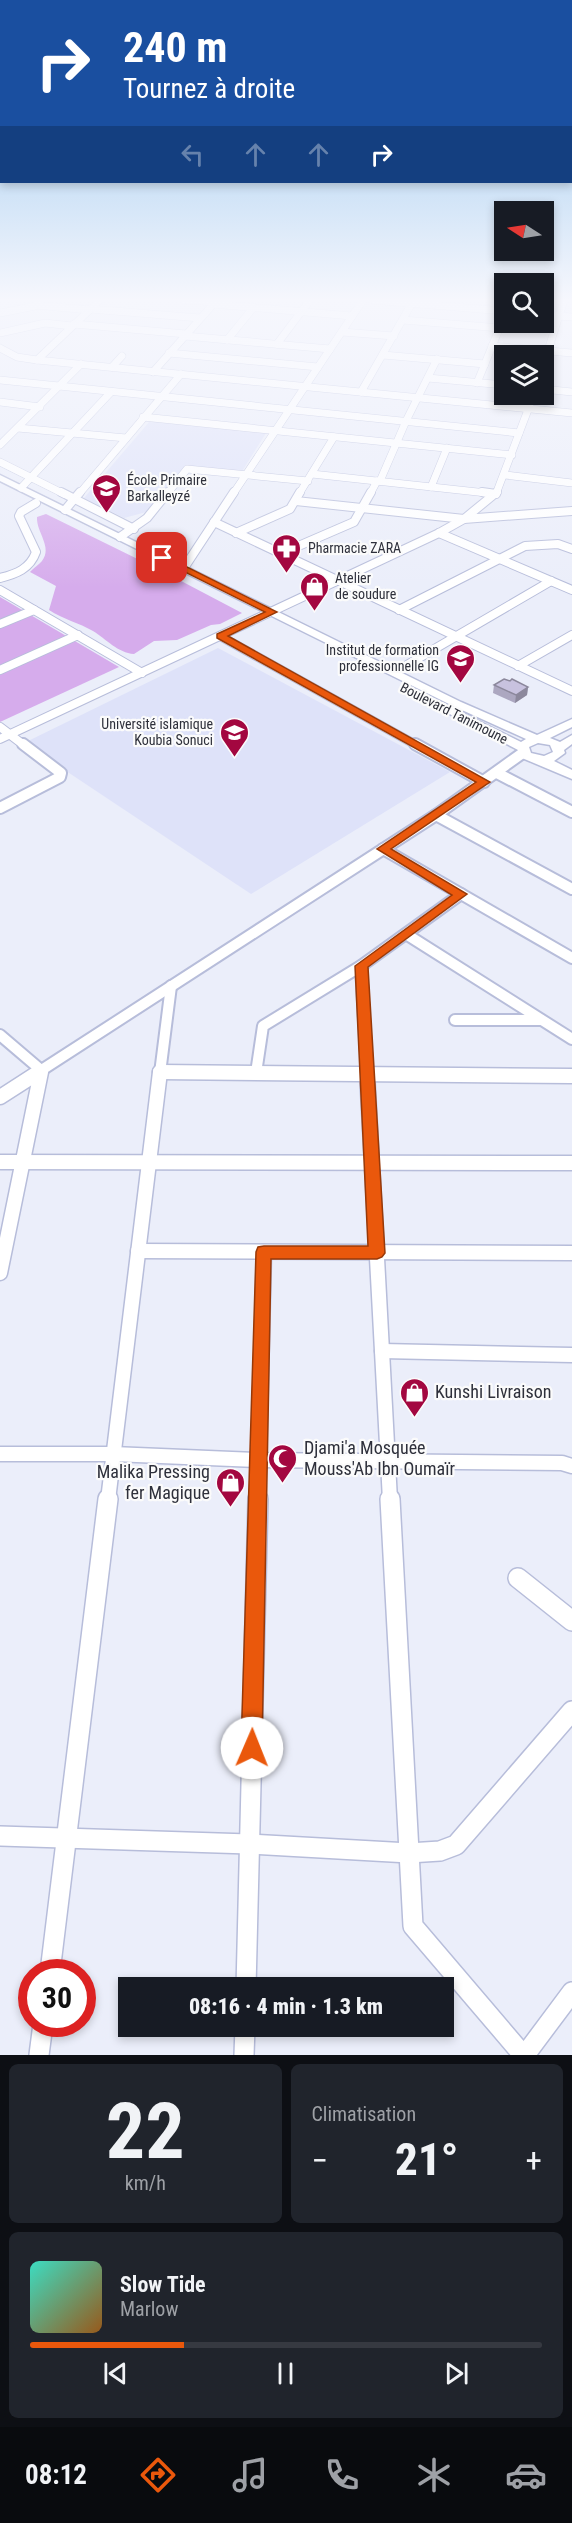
<!DOCTYPE html>
<html lang="fr">
<meta charset="utf-8">
<style>
:root{--surface:#171b24;--page:#20242c;--text:#f1f3f6;--muted:#9ea1a6;--line:#363941;--accent:#ea580c}
body{margin:0;font-family:"Roboto Condensed",sans-serif;background:var(--page);color:var(--text);height:100vh;display:flex;flex-direction:column;font-size:22px;white-space:nowrap}
*{box-sizing:border-box;margin:0}
p{font-size:20px;color:var(--muted)}
.icon{flex:none;width:33px;height:33px;fill:none;stroke:currentColor;stroke-width:2;stroke-linecap:round;stroke-linejoin:round}
.map{position:relative;height:2055px;overflow:hidden}
.panel{display:flex;flex-direction:column;gap:9px;padding:9px;background:#0d0f14;flex:1}
.panel>*{flex:none}
.hud{position:absolute;left:0px;top:0px;width:573px;height:183px;box-shadow:0 3px 9px #0003;background:#1a4fa0;color:#fff;overflow:hidden}
.needle{width:39px;rotate:282deg}
.tools{position:absolute;left:494px;top:201px;display:grid;gap:12px}
.tools a{display:grid;place-items:center;width:60px;height:60px;border-radius:0px;background:var(--surface);box-shadow:0 3px 9px #0003;font-size:30px}
.speed{position:absolute;left:18px;top:1959px;display:flex;gap:12px;font-size:30px;font-weight:700;text-align:center}
.speed>*{display:grid;place-content:center;width:78px;height:78px;border-radius:50%;background:var(--surface);box-shadow:0 3px 9px #0003;line-height:1}
.speed .limit{border:9px solid #d22;background:#fff;color:#111}
.pin{position:absolute;display:grid;place-items:center;width:51px;height:51px;color:#fff;margin:-26px;border-radius:12px;box-shadow:0 3px 9px #0006}
.me{position:absolute;width:66px;margin:-33px;rotate:1deg;stroke-linejoin:round;filter:drop-shadow(0 0 4px #0008)}
.turn{display:flex;align-items:center;gap:21px;height:126px;padding:0 24px;font-size:27px}
.turn .icon{width:78px;height:78px;stroke-width:2.5}
.turn b{display:block;font-size:42px;line-height:51px}
.lanes{display:flex;align-items:center;height:57px;padding:0 24px;background:#0003;justify-content:center;gap:30px;direction:ltr}
.lanes .off{opacity:.35}
.big{font-size:45px;font-weight:800;line-height:1.1}
.panel .widget{flex:1;display:flex;flex-direction:column;justify-content:center;gap:9px;min-width:0;padding:0 21px;border-radius:9px;background:var(--page)}
.panel .dial{align-items:center;gap:0}
.dial b{font-size:78px;line-height:1}
.song{display:flex;align-items:center;gap:18px}
.cover{width:72px;height:72px;border-radius:9px;background:linear-gradient(135deg,hsl(170 70% 55%),hsl(30 70% 35%))}
.played{height:6px;border-radius:3px;background:linear-gradient(90deg,var(--accent) 30%,var(--line) 30%)}
.keys{display:flex;justify-content:space-around;direction:ltr}
.heat{display:flex;justify-content:space-between;align-items:center;font-size:33px;direction:ltr}
.panel .tiles{flex:1;display:grid;gap:9px;grid-template-columns:1fr 1fr}
.widget:last-child{grid-column:span 2}
.trip{position:absolute;left:118px;top:1977px;width:336px;height:60px;border-radius:0px;background:var(--surface);box-shadow:0 3px 9px #0003;font-weight:800;line-height:60px;text-align:center}
.tab-bar{display:flex;height:96px;justify-content:space-around;align-items:center;background:#090b0e;color:var(--muted)}
.tab-bar .icon{width:42px;height:42px}
.tab-bar .on{color:var(--accent)}
.tab-bar b{font-size:27px;color:var(--text)}
.map>svg:first-child{display:block}
</style>
<div class="map">
<svg width="572" height="2055" viewBox="0 0 572 2055">
<rect width="100%" height="100%" fill="#ebeefa"/>
<g fill="#dee2f9">
<path d="M 150,421 L 266,433 L 241,473 L 184,467 L 150,511 L 124,518 L 84,498 Z"/>
<path d="M 218,648 L 450,772 L 251,894 L 24,743 Z"/>
</g>
<g fill="#d6acec">
<path d="M 46,514 L 164,572 L 242,613 L 220,624 L 211,625 L 177,640 L 154,641 L 134,654 C 118,653 106,639 93,631 C 79,623 63,619 49,610 L 56,586 L 30,572 C 33,568 39,565 42,561 C 53,547 36,532 37,517 Z"/>
<path d="M 0,597 L 119,667 L 0,722 Z"/>
</g>
<g fill="none" stroke-linecap="round" stroke-linejoin="round">
<defs>
<g id="minor-far4">
<path d="M 185,300 L 215,302"/>
<path d="M 372,300 L 504,311"/>
<path d="M 213,304 L 352,316"/>
<path d="M 35,305 L 89,310"/>
<path d="M 90,309 L 200,318"/>
<path d="M 0,313 L 35,306 L 40,301"/>
<path d="M 543,315 L 572,317"/>
<path d="M 403,320 L 500,328"/>
<path d="M 74,324 L 186,334"/>
<path d="M 342,332 L 394,336"/>
<path d="M 0,333 L 45,323 L 72,326"/>
<path d="M 185,336 L 330,349"/>
<path d="M 227,340 L 253,308"/>
<path d="M 277,344 L 310,300"/>
<path d="M 492,346 L 572,353"/>
<path d="M 0,348 L 17,357 L 37,360 L 572,413"/>
<path d="M 169,353 L 318,367"/>
<path d="M 383,355 L 485,364"/>
<path d="M 37,360 L 100,300"/>
<path d="M 543,366 L 564,300"/>
<path d="M 112,367 L 122,356"/>
<path d="M 153,372 L 217,300"/>
<path d="M 428,378 L 504,385"/>
<path d="M 0,380 L 519,433"/>
<path d="M 477,383 L 502,322"/>
<path d="M 543,389 L 572,392"/>
<path d="M 361,392 L 412,303"/>
<path d="M 0,402 L 40,407"/>
<path d="M 143,417 L 512,455"/>
<path d="M 18,428 L 126,438"/>
<path d="M 0,445 L 81,364"/>
<path d="M 0,462 L 64,494"/>
<path d="M 312,474 L 496,494"/>
<path d="M 505,475 L 572,483"/>
<path d="M 380,481 L 406,421 L 437,359"/>
<path d="M 431,487 L 447,448"/>
<path d="M 21,488 L 111,392"/>
<path d="M 79,494 L 181,374"/>
<path d="M 167,494 L 187,469 L 308,481"/>
<path d="M 233,494 L 363,300"/>
<path d="M 299,494 L 334,437"/>
<path d="M 370,494 L 377,481"/>
<path d="M 496,494 L 534,394"/>
</g>
<g id="minor-far3">
<path d="M 61,492 L 134,529"/>
<path d="M 482,492 L 496,494"/>
<path d="M 296,501 L 464,519 L 572,511"/>
<path d="M 65,510 L 80,492"/>
<path d="M 214,522 L 572,691"/>
<path d="M 236,533 L 290,509 L 300,492"/>
<path d="M 439,533 L 572,590"/>
<path d="M 120,537 L 147,518 L 168,492"/>
<path d="M 280,554 L 354,522 L 371,492"/>
<path d="M 184,568 L 234,492"/>
<path d="M 0,578 C 16,574 30,569 36,552 L 19,516 L 21,512 L 36,503"/>
<path d="M 0,590 L 142,673"/>
<path d="M 399,610 L 525,546 L 558,544 L 572,549"/>
<path d="M 0,624 L 34,610"/>
<path d="M 220,636 L 418,746"/>
<path d="M 518,666 L 572,635"/>
<path d="M 0,670 L 78,635"/>
<path d="M 395,672 L 551,581"/>
<path d="M 0,727 L 25,746"/>
<path d="M 0,739 L 439,533 L 464,519 L 497,492"/>
</g>
<g id="minor-far2">
<path d="M 415,744 L 484,782"/>
<path d="M 497,773 L 572,812"/>
<path d="M 0,808 L 60,777 L 61,773 L 23,744"/>
<path d="M 436,815 L 572,889"/>
<path d="M 383,849 L 572,958"/>
<path d="M 406,934 L 572,1039"/>
<path d="M 361,966 L 367,1073"/>
<path d="M 455,1020 L 541,1020"/>
<path d="M 0,1035 L 41,1070 L 40,1073"/>
<path d="M 160,1072 L 291,1073"/>
<path d="M 37,1073 L 436,815 L 524,752"/>
<path d="M 160,1073 L 171,986"/>
<path d="M 256,1073 L 263,1026 L 361,966 L 461,894"/>
</g>
<g id="minor-far1">
<path d="M 160,1072 L 572,1076"/>
<path d="M 367,1072 L 390,1500"/>
<path d="M 0,1097 L 39,1072"/>
<path d="M 0,1162 L 572,1163"/>
<path d="M 138,1251 L 572,1253"/>
<path d="M 0,1273 L 41,1072"/>
<path d="M 382,1351 L 572,1355"/>
<path d="M 0,1454 L 113,1454 L 258,1460 L 562,1463 L 572,1466"/>
<path d="M 108,1500 L 160,1072"/>
<path d="M 258,1500 L 264,1252"/>
</g>
<g id="minor">
<path d="M 390,1499 L 413,1926 L 523,2055"/>
<path d="M 518,1578 L 572,1621"/>
<path d="M 0,1836 L 249,1844 L 409,1853 L 440,1851 L 456,1845 L 572,1711"/>
<path d="M 50,1972 L 108,1499"/>
<path d="M 246,1988 L 258,1499"/>
<path d="M 39,2055 L 43,2024"/>
<path d="M 244,2055 L 245,2026"/>
<path d="M 525,2055 L 572,1992"/>
</g>
<path id="major" d="M 0,475 L 461,702 L 537,735 L 572,719 L 572,727 L 550,738 L 560,742 L 572,735 L 572,744 L 564,750 L 565,753 L 554,761 L 572,770 L 572,779 L 522,758 L 518,750 L 442,710 L 444,708 L 452,708 L 521,742 L 526,739 L 453,706 L 0,481 ZM 538,743 L 550,745 L 553,752 L 544,756 L 531,753 L 529,747 Z"/>
</defs>
<use href="#minor-far4" stroke="#b7bdda" stroke-width="8"/>
<use href="#minor-far3" stroke="#b7bdda" stroke-width="10"/>
<use href="#minor-far2" stroke="#b7bdda" stroke-width="14"/>
<use href="#minor-far1" stroke="#b7bdda" stroke-width="17"/>
<use href="#minor" stroke="#b7bdda" stroke-width="22"/>
<use href="#major" stroke="#b7bdda" stroke-width="3"/>
<use href="#minor-far4" stroke="#fff" stroke-width="7"/>
<use href="#minor-far3" stroke="#fff" stroke-width="8"/>
<use href="#minor-far2" stroke="#fff" stroke-width="10"/>
<use href="#minor-far1" stroke="#fff" stroke-width="14"/>
<use href="#minor" stroke="#fff" stroke-width="19"/>
<use href="#major" fill="#fff" fill-rule="evenodd"/>
</g>
<path fill="#aca7c0" d="M 510,681 L 528,687 L 527,695 L 515,703 L 493,693 L 494,685 Z"/>
<path fill="#8c889c" d="M 528,687 L 527,695 L 515,703 L 516,695 Z"/>
<path fill="#c8c2df" stroke="#8c889c" stroke-width="1.5" d="M 504,679 L 510,681 L 512,679 L 528,687 L 516,695 L 494,685 Z"/>
<linearGradient id="sky" x2="0" y2="1"><stop stop-color="#8cc0ec"/><stop offset="0.51" stop-color="#f6f7fd"/><stop offset="1" stop-color="#f6f7fd" stop-opacity="0"/></linearGradient>
<rect width="572" height="588" fill="url(#sky)"/>
<path fill="#ea580c" stroke="#983908" stroke-width="1.5" d="M 159,556 L 165,556 L 277,612 L 228,636 L 490,782 L 391,849 L 467,894 L 368,967 L 385,1253 L 382,1257 L 377,1259 L 271,1259 L 262,1748 L 259,1755 L 252,1759 L 244,1755 L 241,1748 L 256,1252 L 258,1247 L 264,1246 L 368,1246 L 355,966 L 452,895 L 377,849 L 476,782 L 217,638 L 217,634 L 265,612 L 159,559 Z"/>
<defs>
<symbol id="school-pin" viewBox="-11 -11 22 30"><path d="M0 17L-7.5 6A9.5 9.5 0 1 1 7.5 6Z" fill="#a30740" stroke="#fbfbfb"/><path d="M0-5L7-2L0 1L-7-2ZM-4 1L0 2.5L4 1V4Q0 6-4 4Z" fill="#fff"/></symbol>
<symbol id="pharmacy-pin" viewBox="-11 -11 22 30"><path d="M0 17L-7.5 6A9.5 9.5 0 1 1 7.5 6Z" fill="#a30740" stroke="#fbfbfb"/><path d="M-2-6h4v4h4v4h-4v4h-4v-4h-4v-4h4Z" fill="#fff"/></symbol>
<symbol id="shop-pin" viewBox="-11 -11 22 30"><path d="M0 17L-7.5 6A9.5 9.5 0 1 1 7.5 6Z" fill="#a30740" stroke="#fbfbfb"/><path d="M-5-2.5h2.3a2.7 3.5 0 0 1 5.4 0H5L5.5 6h-11ZM-1.5-2.5h3a1.5 2.3 0 0 0-3 0Z" fill="#fff"/></symbol>
<symbol id="university-pin" viewBox="-11 -11 22 30"><path d="M0 17L-7.5 6A9.5 9.5 0 1 1 7.5 6Z" fill="#a30740" stroke="#fbfbfb"/><path d="M0-5L7-2L0 1L-7-2ZM-4 1L0 2.5L4 1V4Q0 6-4 4Z" fill="#fff"/></symbol>
<symbol id="mosque-pin" viewBox="-11 -11 22 30"><path d="M0 17L-7.5 6A9.5 9.5 0 1 1 7.5 6Z" fill="#a30740" stroke="#fbfbfb"/><path d="M3.5-4.9A6 6 0 1 0 3.5 4.9A5 5 0 1 1 3.5-4.9Z" fill="#fff"/></symbol>
</defs>
<g fill-rule="evenodd">
<use href="#school-pin" x="90" y="472" width="33" height="45"/>
<use href="#pharmacy-pin" x="270" y="532" width="33" height="45"/>
<use href="#shop-pin" x="298" y="570" width="33" height="45"/>
<use href="#university-pin" x="444" y="642" width="33" height="45"/>
<use href="#university-pin" x="218" y="716" width="33" height="45"/>
<use href="#shop-pin" x="398" y="1376" width="33" height="45"/>
<use href="#mosque-pin" x="266" y="1442" width="33" height="45"/>
<use href="#shop-pin" x="214" y="1466" width="33" height="45"/>
</g>
<g text-anchor="middle" stroke-width="4.5" stroke-linejoin="round" paint-order="stroke">
<g font-size="14" fill="#2e303b" stroke="#fbfbfb" text-anchor="start">
<text x="127" y="485">École Primaire<tspan x="127" dy="16">Barkalleyzé</tspan></text>
<text x="308" y="553">Pharmacie ZARA</text>
<text x="335" y="583">Atelier<tspan x="335" dy="16">de soudure</tspan></text>
<text x="439" y="655" text-anchor="end">Institut de formation<tspan x="439" dy="16">professionnelle IG</tspan></text>
<text x="213" y="729" text-anchor="end">Université islamique<tspan x="213" dy="16">Koubia Sonuci</tspan></text>
</g>
<g font-size="14" fill="#2e303b" stroke="#fbfbfb">
<text transform="translate(454 713) rotate(27)" y="5">Boulevard Tanimoune</text>
</g>
<g font-size="18" fill="#2e303b" stroke="#fbfbfb" text-anchor="start">
<text x="435" y="1398">Kunshi Livraison</text>
<text x="304" y="1454">Djami'a Mosquée<tspan x="304" dy="21">Mouss'Ab Ibn Oumaïr</tspan></text>
<text x="210" y="1478" text-anchor="end">Malika Pressing<tspan x="210" dy="21">fer Magique</tspan></text>
</g>
</g>
</svg>
<div class="tools">
<a><svg class="needle" viewBox="-14 -14 28 28"><path d="M0-13l5 13h-10z" fill="#e53935"/><path d="M0 13l5-13h-10z" fill="#9ea1a6"/></svg></a>
<a><svg class="icon" aria-label="search" viewBox="0 0 24 24"><circle cx="10" cy="10" r="6"/><path d="M15 15l6 6"/></svg></a>
<a><svg class="icon" aria-label="layers" viewBox="0 0 24 24"><path d="M12 4l9 5-9 5-9-5zM3 14l9 5 9-5"/></svg></a>
</div>
<div class="speed"><div class="limit">30</div></div>
<div class="pin" style="left:162px;top:558px;background:#d93025"><svg class="icon" aria-label="arrive" viewBox="0 0 24 24"><path d="M6 21V4h12l-3 4 3 4H6"/></svg></div>
<svg class="me" style="left:252px;top:1748px" viewBox="-20 -20 40 40"><circle r="19" fill="#fff"/><path d="M0-13L10 11 0 6-10 11z" fill="#ea580c"/></svg>
<div class="trip">08:16 · 4 min · 1.3 km</div>
<div class="hud">
<div class="turn"><svg class="icon" aria-label="right" viewBox="0 0 24 24"><path d="M7 20v-9h11M14 6l5 5-5 5"/></svg><div><b>240 m</b>Tournez à droite</div></div>
<div class="lanes"><svg class="icon off" aria-label="left" viewBox="0 0 24 24"><path d="M17 20v-9H6M10 6l-5 5 5 5"/></svg><svg class="icon off" aria-label="ahead" viewBox="0 0 24 24"><path d="M12 20V5M6 11l6-6 6 6"/></svg><svg class="icon off" aria-label="ahead" viewBox="0 0 24 24"><path d="M12 20V5M6 11l6-6 6 6"/></svg><svg class="icon" aria-label="right" viewBox="0 0 24 24"><path d="M7 20v-9h11M14 6l5 5-5 5"/></svg></div>
</div>
</div>
<section class="panel">
<div class="tiles">
<div class="widget dial"><b>22</b><p>km/h</p></div>
<div class="widget"><p>Climatisation</p>
<div class="heat"><a>−</a><b class="big">21°</b><a>+</a></div>
</div>
<div class="widget">
<div class="song"><i class="cover"></i><div><b>Slow Tide</b><p>Marlow</p></div></div>
<div class="played"></div>
<div class="keys"><svg class="icon" aria-label="previous" viewBox="0 0 24 24"><path d="M18 5L8 12l10 7zM5 5v14"/></svg><svg class="icon" aria-label="pause" viewBox="0 0 24 24"><path d="M8 5v14M16 5v14"/></svg><svg class="icon" aria-label="next" viewBox="0 0 24 24"><path d="M6 5l10 7-10 7zM19 5v14"/></svg></div>
</div>
</div>
</section>
<nav class="tab-bar">
<b>08:12</b>
<svg class="icon on" aria-label="directions" viewBox="0 0 24 24"><path d="M12 3l9 9-9 9-9-9zM9 14v-3h6M13 9l2 2-2 2"/></svg>
<svg class="icon" aria-label="music" viewBox="0 0 24 24"><path d="M9 18V5l10-2v13"/><circle cx="6" cy="18" r="3"/><circle cx="16" cy="16" r="3"/></svg>
<svg class="icon" aria-label="phone" viewBox="0 0 24 24"><path d="M5 4h4l2 5-3 2q2 4 5 5l2-3 5 2v4C11 20 4 13 5 4z"/></svg>
<svg class="icon" aria-label="climate" viewBox="0 0 24 24"><path d="M12 3v18M4 7l16 10M4 17L20 7"/></svg>
<svg class="icon" aria-label="car" viewBox="0 0 24 24"><path d="M5 17H2v-5l4-1 3-4h7l3 4 3 1v5h-3M9 17h6M6 11h13"/><circle cx="7" cy="17" r="2"/><circle cx="17" cy="17" r="2"/></svg>
</nav>
